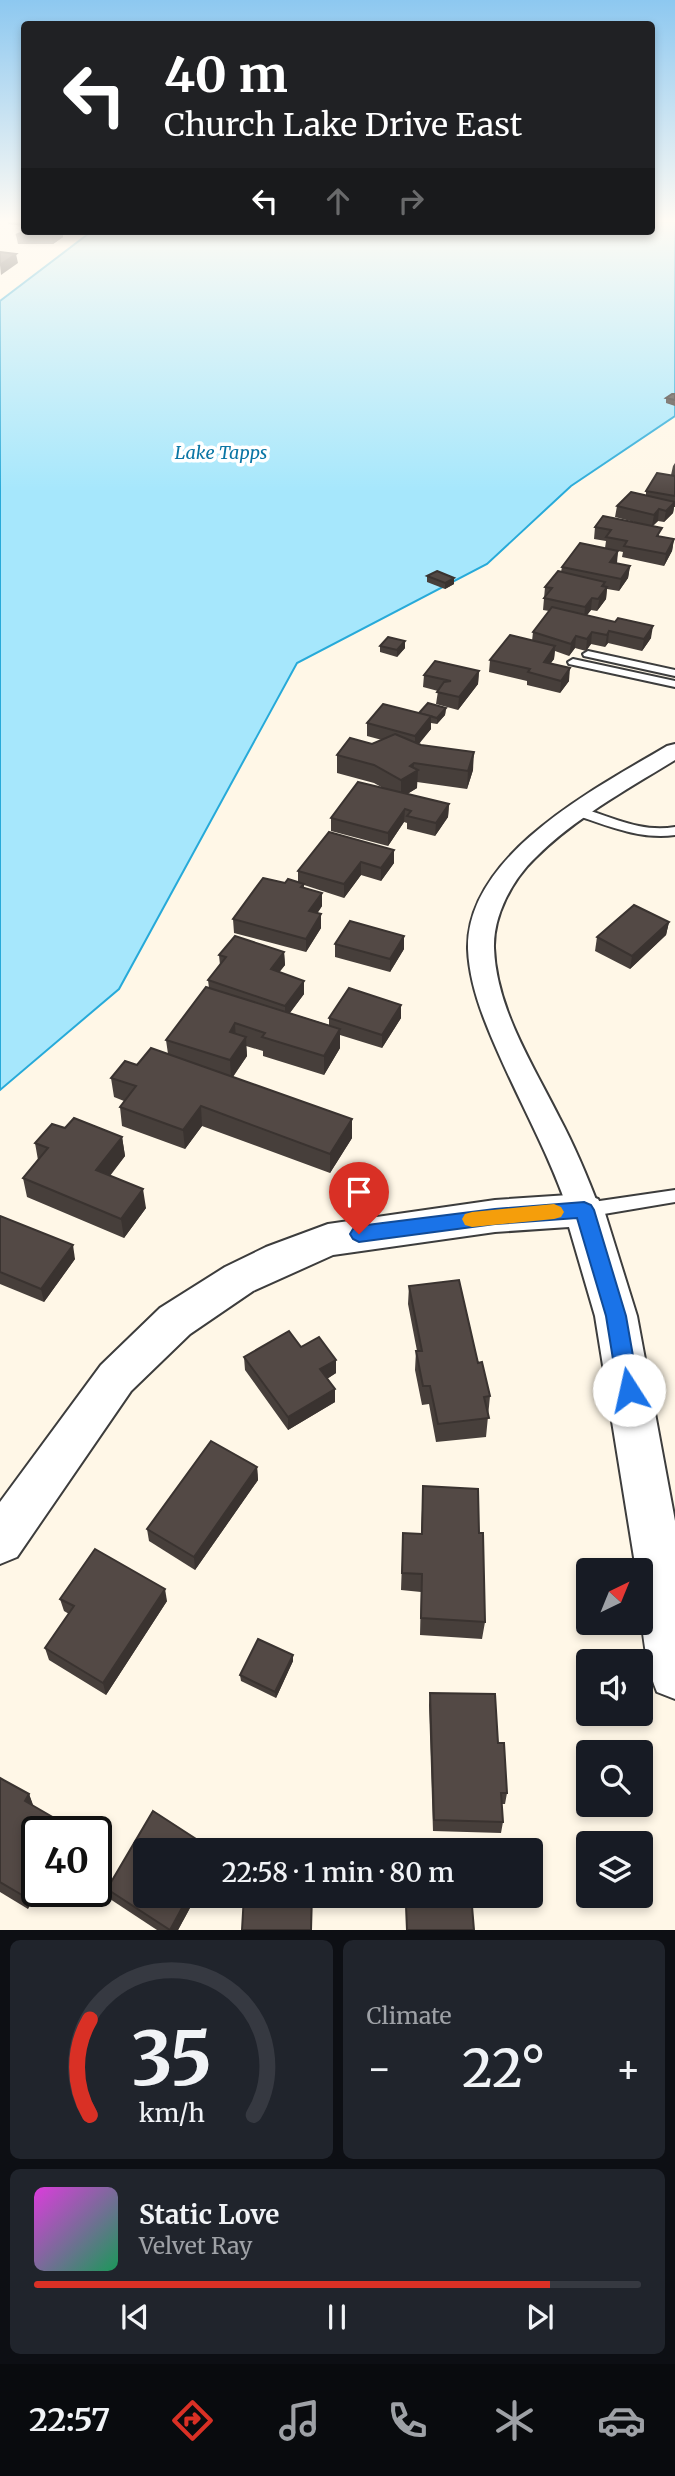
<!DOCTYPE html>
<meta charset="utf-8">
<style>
:root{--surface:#171b24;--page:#20242c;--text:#f1f3f6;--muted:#9ea1a6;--line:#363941;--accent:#d93025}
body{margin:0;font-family:Merriweather,serif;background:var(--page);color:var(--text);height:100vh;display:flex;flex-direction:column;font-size:26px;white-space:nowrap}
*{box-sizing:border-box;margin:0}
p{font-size:23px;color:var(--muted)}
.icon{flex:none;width:38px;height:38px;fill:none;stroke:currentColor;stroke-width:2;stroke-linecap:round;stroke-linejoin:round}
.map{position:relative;height:1930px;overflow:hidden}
.side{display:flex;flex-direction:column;gap:10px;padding:10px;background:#0d0f14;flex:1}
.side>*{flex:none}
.hud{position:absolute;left:21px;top:21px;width:634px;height:214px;border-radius:7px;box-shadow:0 4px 10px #0003;background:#202124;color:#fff;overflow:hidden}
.needle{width:46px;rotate:43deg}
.buttons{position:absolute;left:576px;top:1558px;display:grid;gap:14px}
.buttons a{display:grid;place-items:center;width:77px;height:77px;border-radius:7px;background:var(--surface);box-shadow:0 4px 10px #0003;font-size:35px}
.speed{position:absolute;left:21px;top:1816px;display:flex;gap:14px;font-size:35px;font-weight:700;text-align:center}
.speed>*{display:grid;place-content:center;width:91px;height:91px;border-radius:50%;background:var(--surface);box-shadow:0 4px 10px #0003;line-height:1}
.speed .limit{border:4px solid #111;border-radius:10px;background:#fff;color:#111}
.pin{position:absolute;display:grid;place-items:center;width:60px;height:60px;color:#fff;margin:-72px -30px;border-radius:50% 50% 50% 0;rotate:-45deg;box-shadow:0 0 7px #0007}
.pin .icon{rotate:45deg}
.me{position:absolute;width:77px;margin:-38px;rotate:350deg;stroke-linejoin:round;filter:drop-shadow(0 0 5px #0008)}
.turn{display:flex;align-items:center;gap:24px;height:147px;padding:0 28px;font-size:32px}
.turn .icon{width:91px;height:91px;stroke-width:2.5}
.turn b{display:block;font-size:49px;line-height:60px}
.lanes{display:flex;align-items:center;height:66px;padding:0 28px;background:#0003;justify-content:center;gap:35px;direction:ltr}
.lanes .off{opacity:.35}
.big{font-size:52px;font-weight:600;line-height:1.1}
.side .widget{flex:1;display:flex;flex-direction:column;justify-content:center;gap:10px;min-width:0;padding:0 24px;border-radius:10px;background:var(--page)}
.side .dial{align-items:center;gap:0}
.dial svg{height:182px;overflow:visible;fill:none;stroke:var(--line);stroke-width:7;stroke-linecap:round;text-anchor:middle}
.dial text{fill:var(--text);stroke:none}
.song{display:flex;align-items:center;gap:21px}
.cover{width:84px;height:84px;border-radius:10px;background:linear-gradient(135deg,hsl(300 70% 55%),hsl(150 70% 35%))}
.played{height:7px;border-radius:4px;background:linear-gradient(90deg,var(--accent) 85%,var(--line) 85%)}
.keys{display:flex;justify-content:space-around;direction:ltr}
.heat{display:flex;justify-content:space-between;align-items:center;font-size:38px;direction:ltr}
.side .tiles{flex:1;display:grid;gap:10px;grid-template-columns:1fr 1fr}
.widget:last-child{grid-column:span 2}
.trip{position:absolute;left:133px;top:1838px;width:410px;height:70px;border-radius:7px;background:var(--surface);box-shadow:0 4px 10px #0003;font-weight:600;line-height:70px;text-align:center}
.menu{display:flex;height:112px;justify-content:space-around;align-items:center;background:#090b0e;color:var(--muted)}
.menu .icon{width:49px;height:49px}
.menu .selected{color:var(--accent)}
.menu b{font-size:32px;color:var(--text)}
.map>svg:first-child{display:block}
</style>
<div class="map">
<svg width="675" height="1930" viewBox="0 0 675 1930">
<rect width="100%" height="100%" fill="#fff7e7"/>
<path fill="#a6e7fc" stroke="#27aad9" stroke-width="2" d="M 651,222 L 675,222 L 675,416 L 571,486 L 487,564 L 297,663 L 119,989 L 0,1090 L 0,301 L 92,231 L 651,231 Z"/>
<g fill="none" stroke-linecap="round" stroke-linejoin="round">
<defs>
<g id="service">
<path d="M 588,651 L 675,670 L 675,676 L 584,656 L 583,654 Z"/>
<path d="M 573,659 L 675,681 L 675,687 L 569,664 L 568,662 Z"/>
<path d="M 577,807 C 611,816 639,833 675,827 L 675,835 C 639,840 606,825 573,814 L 571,811 Z"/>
<path d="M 675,1190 L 675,1202 L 586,1217 L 580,1215 L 578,1210 L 580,1205 L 586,1203 Z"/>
</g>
<path id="minor" d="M 675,744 L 675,760 C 626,790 575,818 535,858 C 512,880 493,916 494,948 C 496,1008 533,1065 559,1117 C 575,1147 588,1178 600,1210 L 595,1219 L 584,1222 L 573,1219 L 568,1210 C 546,1145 510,1086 485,1021 C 476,998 469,974 468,949 C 466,854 598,787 667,746 Z"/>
<path id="tertiary" d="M 584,1194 L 598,1199 L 604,1210 L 637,1316 L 675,1521 L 675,1699 L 657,1692 C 642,1655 640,1609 640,1570 L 636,1570 L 595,1316 L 569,1227 L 495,1232 L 333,1255 L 253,1291 L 190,1334 L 131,1391 L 17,1557 L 0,1564 L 0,1502 L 101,1365 L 160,1308 L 225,1267 L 266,1247 L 328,1224 L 495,1200 Z"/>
</defs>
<use href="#service" stroke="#3d3d3d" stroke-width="4"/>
<use href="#minor" stroke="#3d3d3d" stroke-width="4"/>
<use href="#tertiary" stroke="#3d3d3d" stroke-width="4"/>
<use href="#service" fill="#fff" fill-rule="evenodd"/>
<use href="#minor" fill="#fff" fill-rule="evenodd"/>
<use href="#tertiary" fill="#fff" fill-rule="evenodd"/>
</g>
<g fill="#473f3b">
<path d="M 8,222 L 24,222 L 24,226 L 8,224 Z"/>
<path d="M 25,231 L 77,231 L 72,234 L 63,234 L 63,237 L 53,244 L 18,244 L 16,235 Z"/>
<path d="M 675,394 L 675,406 L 666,403 L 666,398 Z"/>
<path d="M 675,463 L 675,507 L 674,507 L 673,513 L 664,522 L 658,521 L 653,526 L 660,537 L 674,539 L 672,551 L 664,566 L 622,557 L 623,552 L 618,551 L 616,564 L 630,566 L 628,578 L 619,591 L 607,589 L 606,599 L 597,611 L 591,610 L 587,615 L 651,638 L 642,651 L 608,643 L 605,647 L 591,644 L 586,651 L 575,648 L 569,656 L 555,651 L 554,659 L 551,663 L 569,681 L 560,693 L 527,685 L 527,681 L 489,672 L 490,660 L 532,641 L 533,632 L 549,611 L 543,610 L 545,587 L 561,572 L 562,567 L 605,548 L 606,541 L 594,539 L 595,527 L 642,524 L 615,517 L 617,506 L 646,495 L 646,491 L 671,475 L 673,466 Z"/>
<path d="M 427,576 L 454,578 L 454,584 L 445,589 L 427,582 Z"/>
<path d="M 405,641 L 405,648 L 397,657 L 380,652 L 380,646 Z"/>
<path d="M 479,671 L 478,684 L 458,710 L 436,704 L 438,691 L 423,687 L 424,675 Z"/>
<path d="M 446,708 L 445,715 L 437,724 L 431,723 L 431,729 L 418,744 L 473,770 L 467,789 L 417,782 L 417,788 L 407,794 L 449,804 L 448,817 L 435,836 L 407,829 L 407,823 L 404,822 L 388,846 L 331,831 L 331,818 L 383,788 L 374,783 L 337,773 L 337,755 L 382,740 L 367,736 L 367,723 Z"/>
<path d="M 394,850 L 394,863 L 381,881 L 361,875 L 344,898 L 304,885 L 304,888 L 322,893 L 322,906 L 317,913 L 321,914 L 321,928 L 306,952 L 234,933 L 233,919 L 285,883 L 298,882 L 298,871 Z"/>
<path d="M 669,922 L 666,935 L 630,969 L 595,951 L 597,937 Z"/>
<path d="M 335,944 L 404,949 L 390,972 L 335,957 Z"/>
<path d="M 284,952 L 285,965 L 279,972 L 304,994 L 290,1013 L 329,1025 L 329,1018 L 401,1005 L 401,1018 L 382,1048 L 340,1035 L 340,1048 L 324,1075 L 263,1056 L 263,1051 L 246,1046 L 247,1056 L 233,1077 L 352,1138 L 330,1173 L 202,1126 L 185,1149 L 122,1126 L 120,1107 L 124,1101 L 114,1097 L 111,1078 L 137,1065 L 168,1054 L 166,1040 L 209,988 L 208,980 L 220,965 L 219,955 Z"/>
<path d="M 65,1128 L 122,1137 L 125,1156 L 110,1176 L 146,1208 L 124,1238 L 27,1197 L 23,1178 L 38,1160 L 35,1143 Z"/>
<path d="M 0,1216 L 75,1259 L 44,1302 L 0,1284 Z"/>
<path d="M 409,1286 L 478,1363 L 490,1396 L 486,1437 L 436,1442 L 429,1404 L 422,1405 L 415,1370 L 416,1351 L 417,1351 L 408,1304 Z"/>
<path d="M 301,1347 L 336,1373 L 327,1379 L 335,1389 L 335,1402 L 288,1430 L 245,1370 L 244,1357 Z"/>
<path d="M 257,1467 L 258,1480 L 195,1570 L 149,1541 L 147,1529 Z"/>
<path d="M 423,1486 L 479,1533 L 485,1622 L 482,1639 L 420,1635 L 421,1592 L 401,1590 L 403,1533 L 421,1534 Z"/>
<path d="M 60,1599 L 167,1601 L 106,1695 L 49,1660 L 45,1648 L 69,1614 L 64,1611 Z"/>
<path d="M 293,1655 L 293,1661 L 276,1698 L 241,1681 L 240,1675 Z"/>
<path d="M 430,1693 L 498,1743 L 507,1793 L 505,1804 L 502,1804 L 503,1822 L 501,1833 L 433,1831 L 429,1705 Z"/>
<path d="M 0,1778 L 29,1794 L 33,1806 L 28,1909 L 0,1892 Z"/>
<path d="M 107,1889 L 197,1895 L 178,1930 L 157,1930 L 110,1899 Z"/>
</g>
<g fill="#3a3330">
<path d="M 58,231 L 63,231 L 63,237 L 53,244 L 52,235 Z"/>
<path d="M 16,254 L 18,263 L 1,275 L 0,265 Z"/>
<path d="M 675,502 L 673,513 L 664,522 L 666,511 Z"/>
<path d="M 659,509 L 658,521 L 652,526 L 654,515 Z"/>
<path d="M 674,539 L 672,551 L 664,566 L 666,554 Z"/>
<path d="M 618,551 L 617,563 L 608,574 L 610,562 Z"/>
<path d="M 630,566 L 628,578 L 619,591 L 621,579 Z"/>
<path d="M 454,578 L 454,584 L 445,589 L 445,583 Z"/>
<path d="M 605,582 L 603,593 L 607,587 L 606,599 L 597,611 L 602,586 Z"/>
<path d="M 592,598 L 591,610 L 584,619 L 585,607 Z"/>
<path d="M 653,626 L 651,638 L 642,651 L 644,639 Z"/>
<path d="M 609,631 L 608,643 L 605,647 L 607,635 Z"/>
<path d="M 592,632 L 591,644 L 586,651 L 587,639 Z"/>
<path d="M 576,636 L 575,648 L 569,656 L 571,644 Z"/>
<path d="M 405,641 L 405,648 L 397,657 L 397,650 Z"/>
<path d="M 555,646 L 554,659 L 542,674 L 544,662 Z"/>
<path d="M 570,668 L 569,681 L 560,693 L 561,681 Z"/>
<path d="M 479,671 L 478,684 L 458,710 L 459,697 Z"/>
<path d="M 446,708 L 445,715 L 437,724 L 437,718 Z"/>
<path d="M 431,716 L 431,729 L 415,749 L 415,736 Z"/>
<path d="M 474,752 L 473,770 L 467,789 L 468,771 Z"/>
<path d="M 414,763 L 413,773 L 418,770 L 417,788 L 401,798 L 401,780 L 410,766 Z"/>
<path d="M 449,804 L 448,817 L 435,836 L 436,823 Z"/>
<path d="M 405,809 L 404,822 L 388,846 L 388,833 Z"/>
<path d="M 394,850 L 394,863 L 381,881 L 381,868 Z"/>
<path d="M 361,862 L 361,875 L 344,898 L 344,884 Z"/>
<path d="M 322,893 L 322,906 L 310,925 L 309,911 Z"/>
<path d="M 321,914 L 321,928 L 306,952 L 306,939 Z"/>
<path d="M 669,922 L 666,935 L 630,969 L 632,956 Z"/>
<path d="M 404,936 L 404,949 L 390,972 L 390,959 Z"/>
<path d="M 284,952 L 285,965 L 271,983 L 271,969 Z"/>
<path d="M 304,981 L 304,994 L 285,1019 L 285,1006 Z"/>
<path d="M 401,1005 L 401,1018 L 382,1048 L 382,1035 Z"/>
<path d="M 235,1023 L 236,1043 L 230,1032 Z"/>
<path d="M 340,1029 L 340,1048 L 324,1075 L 324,1056 Z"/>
<path d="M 246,1037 L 247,1056 L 231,1079 L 230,1060 Z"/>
<path d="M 201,1106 L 202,1126 L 185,1149 L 183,1130 Z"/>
<path d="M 352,1119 L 352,1138 L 330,1173 L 330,1154 Z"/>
<path d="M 122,1137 L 125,1156 L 99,1189 L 96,1170 Z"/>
<path d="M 143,1189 L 146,1208 L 124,1238 L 121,1219 Z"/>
<path d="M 73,1245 L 75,1259 L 44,1302 L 41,1289 Z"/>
<path d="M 336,1360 L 336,1373 L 320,1383 L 320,1369 Z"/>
<path d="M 335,1389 L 335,1402 L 288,1430 L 288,1417 Z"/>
<path d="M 257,1467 L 258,1480 L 195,1570 L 194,1557 Z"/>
<path d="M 165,1589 L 167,1601 L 106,1695 L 103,1683 Z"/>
<path d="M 293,1655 L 293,1661 L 276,1698 L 275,1692 Z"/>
<path d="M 29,1794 L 35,1810 L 25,1801 Z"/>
<path d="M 63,1823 L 66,1832 L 58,1832 Z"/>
<path d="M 37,1870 L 37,1892 L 38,1892 L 28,1909 L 22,1895 Z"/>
<path d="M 189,1895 L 197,1895 L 178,1930 L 170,1930 Z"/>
</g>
<g fill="#534945" stroke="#3a3330" stroke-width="2">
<path d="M 25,231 L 58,231 L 52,235 L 16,235 Z"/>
<path d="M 0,252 L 16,254 L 0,265 Z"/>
<path d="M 672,394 L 675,394 L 675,400 L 666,398 Z"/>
<path d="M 657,473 L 675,476 L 675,496 L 646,491 Z"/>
<path d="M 631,492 L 675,502 L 666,511 L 659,509 L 654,515 L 617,506 Z"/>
<path d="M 603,516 L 662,528 L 657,536 L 674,539 L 666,554 L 624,546 L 627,541 L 606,537 L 611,530 L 595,527 Z"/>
<path d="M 580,543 L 618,551 L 610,562 L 630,566 L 621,579 L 562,567 Z"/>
<path d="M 437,571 L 454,578 L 445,583 L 427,576 Z"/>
<path d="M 558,571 L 605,582 L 602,586 L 607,587 L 598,599 L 592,598 L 585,607 L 544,598 L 552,588 L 545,587 Z"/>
<path d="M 552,607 L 615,622 L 618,618 L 653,626 L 644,639 L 609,631 L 607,635 L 592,632 L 587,639 L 576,636 L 571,644 L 533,632 Z"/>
<path d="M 510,635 L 555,646 L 544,662 L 570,668 L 561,681 L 528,672 L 530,669 L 490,660 Z"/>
<path d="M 388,637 L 405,641 L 397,650 L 380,646 Z"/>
<path d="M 435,661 L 479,671 L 459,697 L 437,692 L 444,682 L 451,681 L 424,675 Z"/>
<path d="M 428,703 L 446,708 L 437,718 L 419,713 Z"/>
<path d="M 383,704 L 431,716 L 415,736 L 367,723 Z"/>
<path d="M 395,734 L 421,745 L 474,752 L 468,771 L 414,763 L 410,766 L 418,770 L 401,780 L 374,765 L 337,755 L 350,738 L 372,744 Z"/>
<path d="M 358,782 L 449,804 L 436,823 L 407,816 L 411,811 L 405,809 L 388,833 L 331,818 Z"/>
<path d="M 329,832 L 394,850 L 381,868 L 361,862 L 344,884 L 298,871 Z"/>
<path d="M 263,878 L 285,883 L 288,879 L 304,884 L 301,887 L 322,893 L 309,911 L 321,914 L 306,939 L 233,919 Z"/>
<path d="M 634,905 L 669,922 L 632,956 L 597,937 Z"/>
<path d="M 350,921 L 404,936 L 390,959 L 335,944 Z"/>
<path d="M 235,936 L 284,952 L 271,969 L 304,981 L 285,1006 L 208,980 L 226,957 L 219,955 Z"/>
<path d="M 206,987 L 340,1029 L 324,1056 L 262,1037 L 265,1033 L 235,1023 L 230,1032 L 246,1037 L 230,1060 L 166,1040 Z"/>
<path d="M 349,988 L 401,1005 L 382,1035 L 329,1018 Z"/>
<path d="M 151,1048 L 352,1119 L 330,1154 L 201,1106 L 183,1130 L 120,1107 L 136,1086 L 111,1078 L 125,1061 L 137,1065 Z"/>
<path d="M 74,1118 L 122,1137 L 96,1170 L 143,1189 L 121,1219 L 23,1178 L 48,1148 L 35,1143 L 52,1124 L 65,1128 Z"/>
<path d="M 0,1216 L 73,1245 L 41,1289 L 0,1272 Z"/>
<path d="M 459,1280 L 478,1363 L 482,1362 L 490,1396 L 484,1397 L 489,1418 L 438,1424 L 430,1386 L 423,1386 L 416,1351 L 422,1351 L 409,1286 Z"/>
<path d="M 289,1331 L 301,1347 L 319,1337 L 336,1360 L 320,1369 L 335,1389 L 288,1417 L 244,1357 Z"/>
<path d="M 211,1441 L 257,1467 L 194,1557 L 147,1529 Z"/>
<path d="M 423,1486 L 478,1489 L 479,1533 L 483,1533 L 485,1622 L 421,1618 L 422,1574 L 402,1573 L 403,1533 L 422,1534 Z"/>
<path d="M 95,1549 L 165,1589 L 103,1683 L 45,1648 L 74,1606 L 60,1599 Z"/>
<path d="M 258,1639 L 293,1655 L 275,1692 L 240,1675 Z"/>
<path d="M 430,1693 L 495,1694 L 498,1743 L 504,1743 L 507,1793 L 501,1793 L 503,1822 L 434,1820 Z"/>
<path d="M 0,1778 L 29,1794 L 25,1801 L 63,1823 L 58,1832 L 37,1832 L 37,1870 L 22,1895 L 0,1882 Z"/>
<path d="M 153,1811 L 213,1850 L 145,1850 L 145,1895 L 189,1895 L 170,1930 L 107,1889 Z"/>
<path d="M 244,1895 L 312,1895 L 311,1930 L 242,1930 Z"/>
<path d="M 406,1906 L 472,1906 L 474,1930 L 407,1930 Z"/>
</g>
<linearGradient id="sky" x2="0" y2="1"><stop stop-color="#8dc8f0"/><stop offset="0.45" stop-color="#fffbf4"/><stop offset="1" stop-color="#fffbf4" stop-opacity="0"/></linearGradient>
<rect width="675" height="492" fill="url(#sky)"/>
<path fill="#1a73e8" stroke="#114b97" stroke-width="2" d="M 584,1202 L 591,1205 L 594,1210 L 626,1316 L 639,1390 L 636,1397 L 629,1399 L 622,1397 L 618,1390 L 606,1316 L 577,1218 L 495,1224 L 359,1242 L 353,1239 L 350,1234 L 353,1229 L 359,1226 L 495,1209 Z"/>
<path fill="#f59e0b" d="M 554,1204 L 561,1207 L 564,1212 L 561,1217 L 554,1219 L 472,1227 L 465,1225 L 462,1219 L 465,1214 L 472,1212 Z"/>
<g text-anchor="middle" stroke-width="7" stroke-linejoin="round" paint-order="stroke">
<g font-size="18" font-style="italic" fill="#0a76a5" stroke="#fff">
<text x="221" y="459">Lake Tapps</text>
</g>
</g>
</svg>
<div class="buttons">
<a><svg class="needle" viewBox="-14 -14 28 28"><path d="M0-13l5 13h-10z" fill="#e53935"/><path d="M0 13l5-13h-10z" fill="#9ea1a6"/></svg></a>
<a><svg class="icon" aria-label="sound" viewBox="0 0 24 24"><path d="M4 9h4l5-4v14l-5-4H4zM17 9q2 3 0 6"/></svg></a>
<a><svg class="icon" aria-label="search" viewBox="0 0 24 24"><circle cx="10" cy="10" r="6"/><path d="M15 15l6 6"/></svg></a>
<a><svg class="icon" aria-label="layers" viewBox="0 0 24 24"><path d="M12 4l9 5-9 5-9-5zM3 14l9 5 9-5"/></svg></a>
</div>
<div class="speed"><div class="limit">40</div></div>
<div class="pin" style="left:359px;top:1234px;background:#d93025"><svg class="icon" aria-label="arrive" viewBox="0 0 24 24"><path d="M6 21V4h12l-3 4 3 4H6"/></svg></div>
<svg class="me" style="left:629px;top:1390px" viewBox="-20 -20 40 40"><circle r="19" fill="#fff"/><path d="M0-13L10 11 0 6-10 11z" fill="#1a73e8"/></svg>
<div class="trip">22:58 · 1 min · 80 m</div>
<div class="hud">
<div class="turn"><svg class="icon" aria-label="left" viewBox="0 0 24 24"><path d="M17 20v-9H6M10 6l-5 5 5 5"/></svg><div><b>40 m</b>Church Lake Drive East</div></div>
<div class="lanes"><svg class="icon" aria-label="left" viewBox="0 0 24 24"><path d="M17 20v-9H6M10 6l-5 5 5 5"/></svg><svg class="icon off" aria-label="ahead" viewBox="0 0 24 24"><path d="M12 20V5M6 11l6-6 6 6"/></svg><svg class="icon off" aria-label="right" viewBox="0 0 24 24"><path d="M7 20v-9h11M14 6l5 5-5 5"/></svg></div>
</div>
</div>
<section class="side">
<div class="tiles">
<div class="widget dial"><svg viewBox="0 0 100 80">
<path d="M14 69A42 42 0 1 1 86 69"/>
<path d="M14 69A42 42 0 0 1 14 27" stroke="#d93025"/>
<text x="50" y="56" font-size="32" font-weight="700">35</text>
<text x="50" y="72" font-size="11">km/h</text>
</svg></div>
<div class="widget"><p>Climate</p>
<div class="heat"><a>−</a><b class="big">22°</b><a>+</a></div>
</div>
<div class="widget">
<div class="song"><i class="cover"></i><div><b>Static Love</b><p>Velvet Ray</p></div></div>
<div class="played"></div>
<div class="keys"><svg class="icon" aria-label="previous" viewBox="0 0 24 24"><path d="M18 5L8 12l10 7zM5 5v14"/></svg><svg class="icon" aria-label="pause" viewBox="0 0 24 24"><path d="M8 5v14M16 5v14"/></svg><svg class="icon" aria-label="next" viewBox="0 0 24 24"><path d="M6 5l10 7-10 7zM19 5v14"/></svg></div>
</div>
</div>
</section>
<nav class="menu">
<b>22:57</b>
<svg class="icon selected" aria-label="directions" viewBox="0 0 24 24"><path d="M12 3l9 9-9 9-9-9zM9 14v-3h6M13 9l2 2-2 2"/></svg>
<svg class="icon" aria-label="music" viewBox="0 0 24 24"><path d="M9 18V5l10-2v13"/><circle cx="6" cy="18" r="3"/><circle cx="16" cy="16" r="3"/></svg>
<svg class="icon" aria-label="phone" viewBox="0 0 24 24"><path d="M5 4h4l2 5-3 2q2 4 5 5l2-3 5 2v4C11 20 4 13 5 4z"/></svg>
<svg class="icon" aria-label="climate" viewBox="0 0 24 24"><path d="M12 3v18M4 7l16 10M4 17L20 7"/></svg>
<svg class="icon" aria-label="car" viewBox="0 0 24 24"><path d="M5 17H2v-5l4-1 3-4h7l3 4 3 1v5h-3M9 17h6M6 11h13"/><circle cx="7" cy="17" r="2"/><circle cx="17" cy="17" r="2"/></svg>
</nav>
